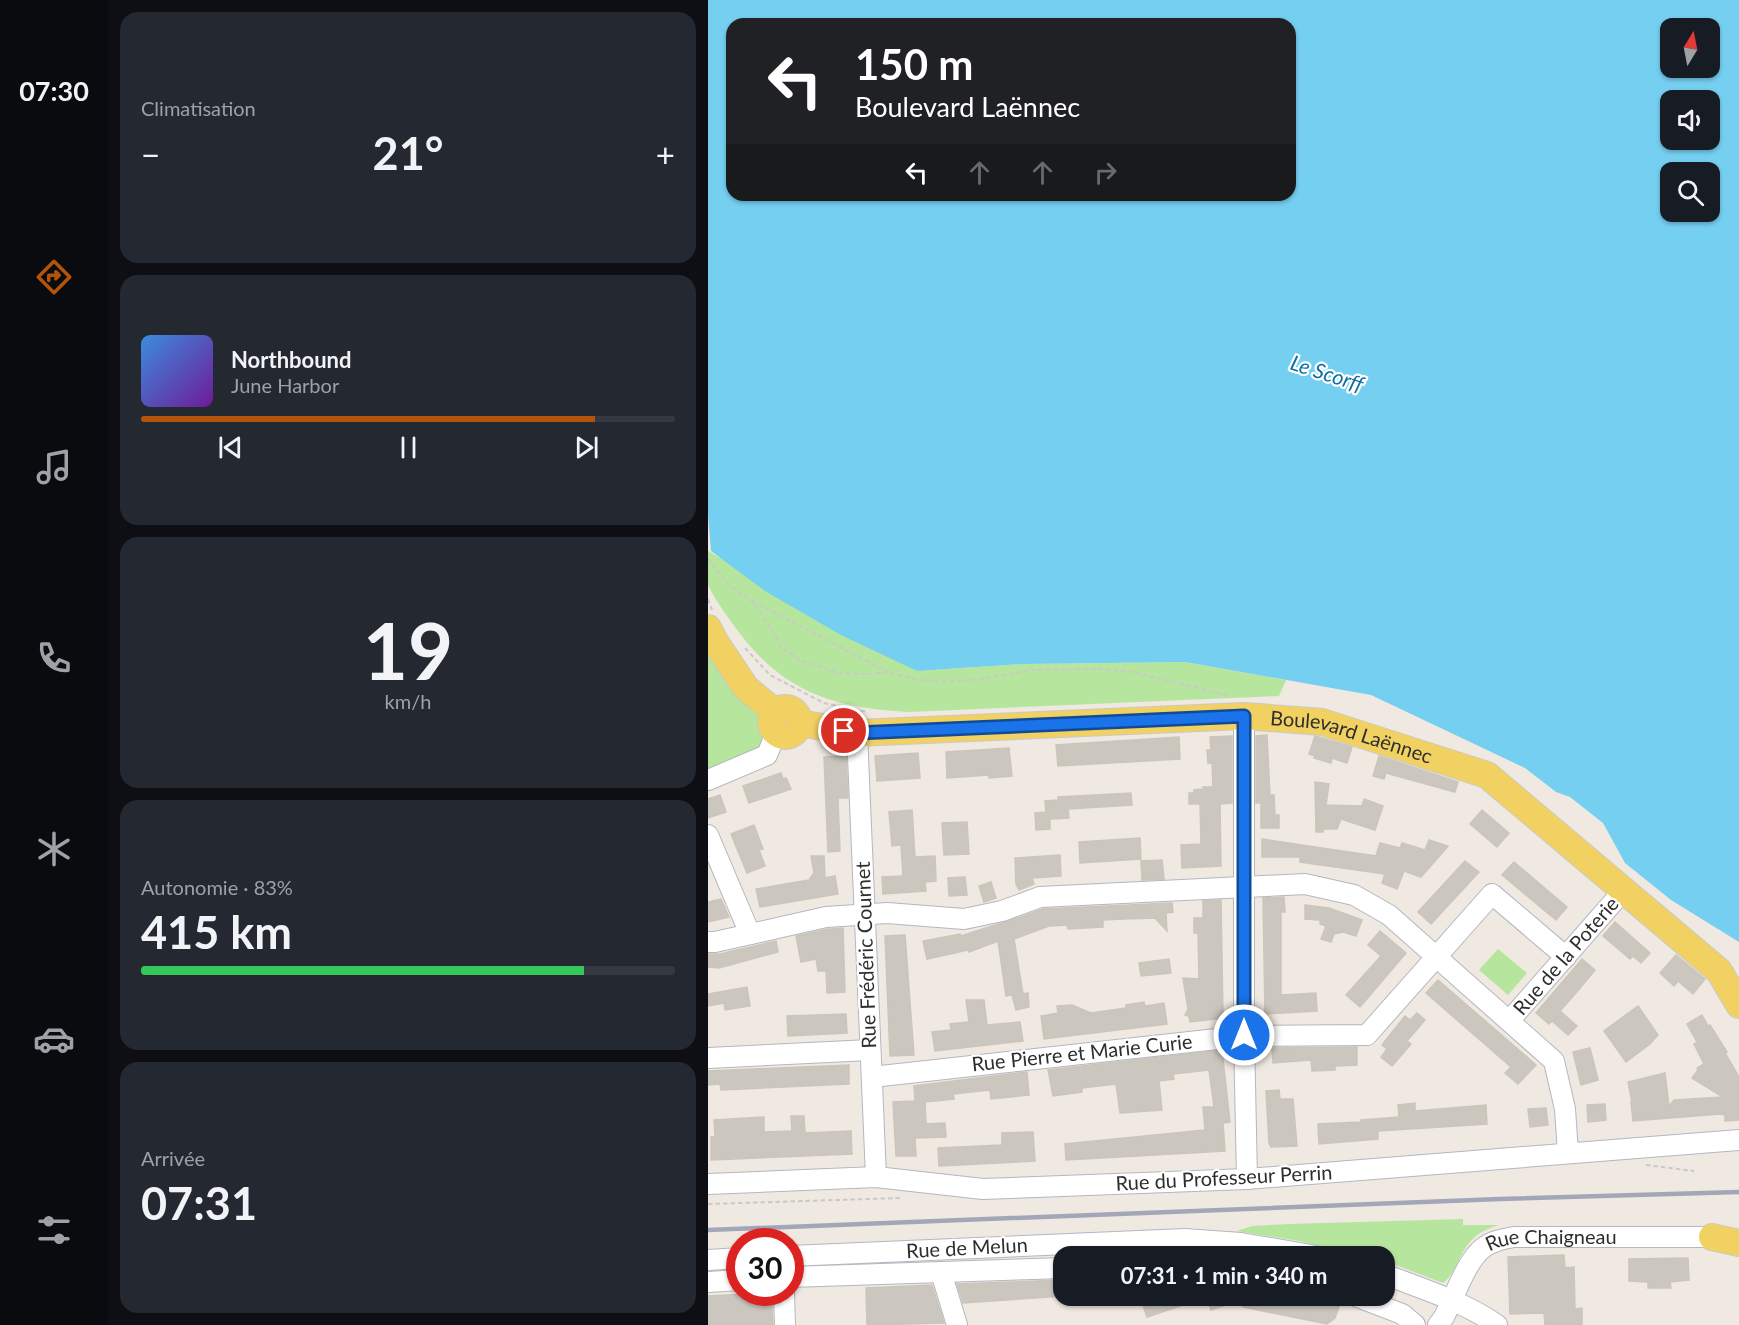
<!DOCTYPE html>
<html lang="fr">
<meta charset="utf-8">
<style>
:root{--surface:#171b24;--page:#242831;--text:#f1f3f6;--muted:#9ea1a6;--line:#363941;--accent:#b45309}
body{margin:0;font-family:Lato,sans-serif;background:var(--page);color:var(--text);height:100vh;display:flex;flex-direction:column;font-size:22px;white-space:nowrap}
*{box-sizing:border-box;margin:0}
p{font-size:20px;color:var(--muted)}
.icon{flex:none;width:33px;height:33px;fill:none;stroke:currentColor;stroke-width:2;stroke-linecap:round;stroke-linejoin:round}
.map{position:relative;flex:1;overflow:hidden}
.sheet{display:flex;flex-direction:column;gap:12px;padding:12px;background:#0d0f14;width:600px}
.sheet>*{flex:none}
.top-card{position:absolute;left:18px;top:18px;width:570px;height:183px;border-radius:18px;box-shadow:0 2px 4px #0004;background:#202124;color:#fff;overflow:hidden}
.needle{width:39px;rotate:10deg}
.tools{position:absolute;left:952px;top:18px;display:grid;gap:12px}
.tools a{display:grid;place-items:center;width:60px;height:60px;border-radius:12px;background:var(--surface);box-shadow:0 2px 4px #0004;font-size:30px}
.speed{position:absolute;left:18px;top:1228px;display:flex;gap:12px;font-size:30px;font-weight:700;text-align:center}
.speed>*{display:grid;place-content:center;width:78px;height:78px;border-radius:50%;background:var(--surface);box-shadow:0 2px 4px #0004;line-height:1}
.speed .limit{border:9px solid #d22;background:#fff;color:#111}
.pin{position:absolute;display:grid;place-items:center;width:51px;height:51px;color:#fff;margin:-26px;border:3px solid #fff;border-radius:50%;box-shadow:0 2px 6px #0007}
.me{position:absolute;width:66px;margin:-33px;rotate:0deg;stroke-linejoin:round;filter:drop-shadow(0 0 4px #0008)}
.turn{display:flex;align-items:center;gap:21px;height:126px;padding:0 30px;font-size:27px}
.turn .icon{width:78px;height:78px;stroke-width:2.5}
.turn b{display:block;font-size:42px;line-height:51px}
.lanes{display:flex;align-items:center;height:57px;padding:0 30px;background:#0003;justify-content:center;gap:30px;direction:ltr}
.lanes .off{opacity:.35}
.big{font-size:45px;font-weight:700;line-height:1.1}
.sheet .widget{flex:1;display:flex;flex-direction:column;justify-content:center;gap:9px;min-width:0;padding:0 21px;border-radius:18px;background:var(--page)}
.sheet .dial{align-items:center;gap:0}
.dial b{font-size:78px;line-height:1}
.song{display:flex;align-items:center;gap:18px}
.cover{width:72px;height:72px;border-radius:9px;background:linear-gradient(135deg,hsl(210 70% 55%),hsl(280 70% 35%))}
.played{height:6px;border-radius:3px;background:linear-gradient(90deg,var(--accent) 85%,var(--line) 85%)}
.keys{display:flex;justify-content:space-around;direction:ltr}
.heat{display:flex;justify-content:space-between;align-items:center;font-size:33px;direction:ltr}
.charge{height:9px;border-radius:4px;background:linear-gradient(90deg,#34c759 83%,var(--line) 0)}
.trip{position:absolute;left:345px;top:1246px;width:342px;height:60px;border-radius:18px;background:var(--surface);box-shadow:0 2px 4px #0004;font-weight:700;line-height:60px;text-align:center}
main{display:flex;flex:1;min-height:0}
.tabs{display:flex;flex-direction:column;width:108px;justify-content:space-around;align-items:center;background:#090b0e;color:var(--muted)}
.tabs .icon{width:42px;height:42px}
.tabs .active{color:var(--accent)}
.tabs b{font-size:27px;color:var(--text)}
.map>svg:first-child{display:block}
</style>
<main>
<nav class="tabs">
<b>07:30</b>
<svg class="icon active" aria-label="directions" viewBox="0 0 24 24"><path d="M12 3l9 9-9 9-9-9zM9 14v-3h6M13 9l2 2-2 2"/></svg>
<svg class="icon" aria-label="music" viewBox="0 0 24 24"><path d="M9 18V5l10-2v13"/><circle cx="6" cy="18" r="3"/><circle cx="16" cy="16" r="3"/></svg>
<svg class="icon" aria-label="phone" viewBox="0 0 24 24"><path d="M5 4h4l2 5-3 2q2 4 5 5l2-3 5 2v4C11 20 4 13 5 4z"/></svg>
<svg class="icon" aria-label="climate" viewBox="0 0 24 24"><path d="M12 3v18M4 7l16 10M4 17L20 7"/></svg>
<svg class="icon" aria-label="car" viewBox="0 0 24 24"><path d="M5 17H2v-5l4-1 3-4h7l3 4 3 1v5h-3M9 17h6M6 11h13"/><circle cx="7" cy="17" r="2"/><circle cx="17" cy="17" r="2"/></svg>
<svg class="icon" aria-label="filters" viewBox="0 0 24 24"><path d="M4 7h16M4 17h16"/><circle cx="9" cy="7" r="2"/><circle cx="15" cy="17" r="2"/></svg>
</nav>
<section class="sheet">
<div class="widget"><p>Climatisation</p>
<div class="heat"><a>−</a><b class="big">21°</b><a>+</a></div>
</div>
<div class="widget">
<div class="song"><i class="cover"></i><div><b>Northbound</b><p>June Harbor</p></div></div>
<div class="played"></div>
<div class="keys"><svg class="icon" aria-label="previous" viewBox="0 0 24 24"><path d="M18 5L8 12l10 7zM5 5v14"/></svg><svg class="icon" aria-label="pause" viewBox="0 0 24 24"><path d="M8 5v14M16 5v14"/></svg><svg class="icon" aria-label="next" viewBox="0 0 24 24"><path d="M6 5l10 7-10 7zM19 5v14"/></svg></div>
</div>
<div class="widget dial"><b>19</b><p>km/h</p></div>
<div class="widget"><p>Autonomie · 83%</p><b class="big">415 km</b><div class="charge"></div></div>
<div class="widget"><p>Arrivée</p><b class="big">07:31</b></div>
</section>
<div class="map">
<svg width="1031" height="1325" viewBox="0 0 1031 1325">
<rect width="100%" height="100%" fill="#efe9e1"/>
<g fill="#b6e59e">
<path d="M 0,551 L 209,671 L 315,664 L 476,662 L 578,680 L 571,696 L 201,712 C 127,708 76,693 30,631 C 22,620 4,596 0,584 C 0,575 0,561 0,551 Z"/>
<path d="M 0,628 L 63,723 L 64,729 L 59,755 L 0,780 Z"/>
<path d="M 790,949 L 819,973 L 800,995 L 771,970 Z"/>
<path d="M 755,1219 L 755,1225 L 790,1225 C 783,1228 774,1231 768,1236 C 752,1248 750,1271 735,1283 L 677,1261 L 676,1257 L 651,1257 L 591,1241 L 529,1231 L 544,1226 L 581,1224 Z"/>
</g>
<path fill="#75cff0" fill-rule="evenodd" d="M 0,0 L 1031,0 L 1031,942 L 963,900 L 917,863 L 895,823 L 862,797 L 848,792 L 817,768 L 663,695 L 477,662 L 315,664 L 209,671 L 133,635 L 57,591 L 3,551 L 0,514 ZM 24,24 L 582,24 L 582,195 L 24,195 ZM 963,28 L 1002,28 L 1002,68 L 963,68 ZM 963,100 L 1002,100 L 1002,140 L 963,140 ZM 963,172 L 1002,172 L 1002,212 L 963,212 Z"/>
<g fill="#cbc7bf" stroke="#cbc5ba" stroke-width="1.5">
<path d="M 559,735 L 562,795 L 566,795 L 567,815 L 571,815 L 571,828 L 553,828 L 553,803 L 548,803 L 548,736 Z"/>
<path d="M 524,736 L 524,803 L 512,804 L 513,866 L 474,868 L 473,845 L 493,844 L 492,804 L 481,804 L 481,793 L 486,793 L 486,790 L 496,789 L 495,787 L 505,787 L 504,763 L 500,763 L 499,750 L 503,750 L 502,737 Z"/>
<path d="M 607,736 L 644,747 L 639,763 L 624,758 L 623,763 L 606,758 L 607,756 L 601,754 Z"/>
<path d="M 471,737 L 472,759 L 350,766 L 348,745 Z"/>
<path d="M 301,748 L 304,776 L 281,778 L 281,775 L 239,778 L 238,752 Z"/>
<path d="M 210,753 L 212,778 L 169,781 L 167,756 Z"/>
<path d="M 138,756 L 140,798 L 130,798 L 132,851 L 120,852 L 116,757 Z"/>
<path d="M 671,756 L 750,782 L 747,792 L 678,773 L 676,779 L 665,776 Z"/>
<path d="M 73,773 L 75,779 L 78,778 L 83,789 L 41,803 L 35,786 Z"/>
<path d="M 607,782 L 621,784 L 618,805 L 654,806 L 656,799 L 675,806 L 667,830 L 633,819 L 629,829 L 616,829 L 615,832 L 608,832 Z"/>
<path d="M 423,793 L 424,805 L 360,809 L 361,818 L 342,819 L 342,829 L 328,830 L 327,813 L 338,812 L 337,801 L 350,800 L 350,797 Z"/>
<path d="M 12,795 L 18,812 L 0,818 L 0,799 Z"/>
<path d="M 204,810 L 207,857 L 227,856 L 228,881 L 217,882 L 218,891 L 175,894 L 174,877 L 195,876 L 193,845 L 184,846 L 181,812 Z"/>
<path d="M 774,810 L 801,833 L 789,847 L 762,824 Z"/>
<path d="M 259,822 L 261,854 L 236,855 L 234,823 Z"/>
<path d="M 46,825 L 55,849 L 51,850 L 57,866 L 39,873 L 23,834 Z"/>
<path d="M 432,838 L 433,859 L 372,863 L 371,842 Z"/>
<path d="M 554,839 L 668,856 L 672,843 L 692,848 L 694,843 L 717,850 L 721,840 L 740,846 L 713,877 L 696,871 L 689,889 L 674,883 L 677,874 L 592,862 L 592,857 L 554,857 Z"/>
<path d="M 352,855 L 353,876 L 324,878 L 326,884 L 311,890 L 308,884 L 307,858 Z"/>
<path d="M 103,856 L 116,856 L 117,878 L 127,876 L 130,894 L 52,907 L 48,889 L 101,880 L 106,873 Z"/>
<path d="M 454,860 L 456,879 L 434,880 L 433,861 Z"/>
<path d="M 757,861 L 771,872 L 723,924 L 710,912 Z"/>
<path d="M 806,862 L 859,907 L 848,920 L 794,875 Z"/>
<path d="M 257,877 L 259,895 L 241,896 L 240,878 Z"/>
<path d="M 283,882 L 288,898 L 276,902 L 271,886 Z"/>
<path d="M 576,897 L 577,912 L 573,912 L 573,995 L 608,993 L 609,1011 L 557,1014 L 555,898 Z"/>
<path d="M 13,899 L 21,917 L 0,922 L 0,902 Z"/>
<path d="M 513,900 L 515,1018 L 482,1022 L 481,1016 L 477,1015 L 480,1009 L 475,978 L 491,979 L 490,933 L 486,933 L 486,918 L 495,918 L 495,901 Z"/>
<path d="M 464,903 L 465,912 L 458,913 L 459,931 L 447,918 L 415,919 L 395,920 L 395,927 L 360,929 L 359,925 L 341,926 L 306,939 L 315,994 L 320,993 L 321,1007 L 308,1010 L 304,995 L 298,996 L 290,941 L 261,952 L 260,950 L 219,959 L 215,941 L 252,934 L 253,936 L 309,918 L 310,920 L 310,918 L 334,909 Z"/>
<path d="M 597,905 L 621,908 L 654,920 L 648,936 L 635,932 L 626,934 L 623,942 L 613,939 L 618,926 L 612,924 L 612,920 L 597,919 Z"/>
<path d="M 907,922 L 942,953 L 933,963 L 925,956 L 922,959 L 895,936 Z"/>
<path d="M 135,928 L 137,992 L 119,993 L 118,971 L 110,971 L 108,959 L 93,962 L 88,936 L 120,929 Z"/>
<path d="M 672,931 L 698,953 L 652,1007 L 638,995 L 673,956 L 660,945 Z"/>
<path d="M 197,935 L 206,1055 L 182,1056 L 177,936 Z"/>
<path d="M 68,941 L 70,952 L 11,968 L 0,967 L 0,954 L 12,954 Z"/>
<path d="M 968,955 L 997,979 L 985,994 L 970,981 L 966,986 L 952,973 Z"/>
<path d="M 461,959 L 463,973 L 433,976 L 431,963 Z"/>
<path d="M 874,959 L 887,970 L 868,993 L 866,990 L 867,994 L 852,1011 L 869,1026 L 860,1035 L 844,1021 L 841,1024 L 828,1013 Z"/>
<path d="M 730,980 L 828,1065 L 810,1084 L 797,1073 L 803,1067 L 718,993 Z"/>
<path d="M 39,987 L 42,1006 L 17,1010 L 16,1003 L 0,1006 L 0,994 Z"/>
<path d="M 258,1000 L 276,1000 L 279,1025 L 312,1022 L 315,1041 L 227,1051 L 224,1032 L 243,1030 L 242,1024 L 261,1022 Z"/>
<path d="M 436,1002 L 437,1006 L 456,1003 L 459,1024 L 336,1039 L 333,1016 L 350,1013 L 349,1006 L 364,1005 L 383,1013 L 418,1008 L 418,1005 Z"/>
<path d="M 930,1006 L 950,1035 L 942,1044 L 918,1062 L 896,1031 Z"/>
<path d="M 709,1013 L 717,1020 L 699,1041 L 703,1044 L 684,1066 L 673,1057 L 679,1049 L 674,1045 L 697,1016 L 702,1020 Z"/>
<path d="M 138,1014 L 139,1033 L 80,1036 L 79,1016 Z"/>
<path d="M 994,1015 L 1000,1026 L 1002,1025 L 1019,1052 L 1017,1053 L 1031,1077 L 1031,1120 L 1017,1121 L 1017,1115 L 1012,1114 L 925,1121 L 923,1102 L 924,1102 L 920,1082 L 957,1073 L 961,1106 L 966,1100 L 1015,1097 L 984,1078 L 990,1070 L 989,1068 L 996,1064 L 986,1044 L 989,1042 L 979,1024 Z"/>
<path d="M 649,1047 L 649,1065 L 627,1066 L 627,1070 L 604,1071 L 603,1060 L 565,1063 L 564,1048 Z"/>
<path d="M 882,1048 L 890,1080 L 873,1085 L 865,1052 Z"/>
<path d="M 514,1050 L 522,1122 L 515,1123 L 517,1151 L 358,1160 L 357,1144 L 497,1130 L 495,1107 L 506,1107 L 501,1070 L 465,1074 L 466,1079 L 451,1081 L 454,1110 L 412,1113 L 408,1084 L 374,1088 L 374,1092 L 345,1096 L 340,1070 Z"/>
<path d="M 141,1065 L 141,1084 L 13,1090 L 12,1084 L 0,1085 L 0,1071 Z"/>
<path d="M 319,1072 L 321,1095 L 283,1099 L 282,1090 L 245,1094 L 246,1099 L 217,1102 L 218,1124 L 237,1123 L 238,1137 L 207,1138 L 208,1156 L 188,1156 L 185,1102 L 207,1101 L 206,1086 Z"/>
<path d="M 571,1090 L 572,1099 L 585,1099 L 589,1146 L 563,1147 L 561,1143 L 558,1091 Z"/>
<path d="M 707,1103 L 707,1111 L 778,1105 L 779,1124 L 670,1131 L 670,1139 L 611,1144 L 610,1124 L 653,1122 L 653,1120 L 691,1117 L 690,1105 Z"/>
<path d="M 897,1104 L 898,1120 L 880,1122 L 879,1105 Z"/>
<path d="M 838,1108 L 840,1125 L 822,1127 L 820,1109 Z"/>
<path d="M 83,1116 L 96,1116 L 97,1133 L 143,1131 L 144,1154 L 3,1160 L 3,1137 L 7,1137 L 6,1120 L 56,1117 L 56,1132 L 84,1131 Z"/>
<path d="M 325,1132 L 327,1161 L 231,1166 L 230,1148 L 294,1145 L 294,1133 Z"/>
<path d="M 856,1255 L 857,1268 L 866,1267 L 867,1309 L 874,1308 L 874,1325 L 837,1325 L 836,1313 L 802,1314 L 800,1257 Z"/>
<path d="M 980,1258 L 981,1280 L 962,1282 L 963,1288 L 940,1288 L 940,1282 L 921,1281 L 921,1259 Z"/>
<path d="M 356,1280 L 356,1296 L 255,1303 L 249,1284 Z"/>
<path d="M 224,1285 L 236,1323 L 159,1325 L 158,1288 Z"/>
<path d="M 63,1293 L 65,1325 L 0,1325 L 0,1296 Z"/>
<path d="M 432,1296 L 495,1296 L 496,1298 L 439,1317 Z"/>
<path d="M 498,1296 L 608,1296 L 633,1301 L 627,1318 L 619,1324 L 535,1307 L 535,1299 L 503,1310 Z"/>
</g>
<g fill="none" stroke-linecap="round" stroke-linejoin="round">
<defs>
<g id="minor">
<path d="M 536,716 L 536,1036 L 539,1179"/>
<path d="M 149,733 L 168,1177"/>
<path d="M 0,780 L 59,755 L 68,733"/>
<path d="M 0,835 L 42,934"/>
<path d="M 0,942 L 7,942 L 118,917 L 179,913 L 256,919 L 294,911 L 332,897 L 597,884 L 646,895 L 681,915 L 846,1061 L 857,1109 L 860,1153"/>
<path d="M 801,1021 L 915,891"/>
<path d="M 0,1058 L 162,1050"/>
<path d="M 164,1077 L 536,1036 L 659,1035 L 784,894 L 858,957"/>
<path d="M 0,1184 L 168,1177 L 275,1189 L 539,1179 L 1031,1140"/>
<path d="M 82,1256 L 477,1239 L 533,1243 L 614,1257"/>
<path d="M 0,1260 L 32,1258"/>
<path d="M 233,1272 L 249,1325"/>
<path d="M 676,1274 C 714,1289 755,1301 789,1325"/>
<path d="M 82,1277 L 356,1268"/>
<path d="M 0,1282 L 32,1280"/>
<path d="M 76,1293 L 77,1325"/>
<path d="M 647,1296 L 694,1314 L 707,1325"/>
<path id="s1" d="M 730,1325 L 736,1317 C 746,1298 758,1261 775,1248 C 784,1241 795,1239 806,1237 L 1004,1237"/>
</g>
<g id="major">
<path d="M 0,628 L 8,643 L 38,688 L 67,712"/>
<circle cx="77" cy="722" r="14"/>
<path id="s2" d="M 91,723 L 149,733 L 536,716 L 614,722 L 779,775 L 1011,971 L 1031,1005"/>
<path d="M 1004,1237 L 1031,1243"/>
</g>
</defs>
<use href="#minor" stroke="#b4b7c1" stroke-width="22"/>
<use href="#major" stroke="#c9c9c9" stroke-width="28"/>
<g stroke="#c9c9c9" stroke-width="2" stroke-dasharray="4.5 3" stroke-linecap="butt">
<path d="M 0,558 L 21,585 L 44,601 L 62,626 L 73,647 L 92,660 L 130,673 L 160,674 L 180,672 L 206,679 L 231,682 L 275,679 L 322,670 L 393,669 L 426,672 L 522,696"/>
<path d="M 0,599 L 4,610"/>
<path d="M 44,601 L 180,672"/>
<path d="M 37,648 L 62,675 L 116,703 L 159,712"/>
<path d="M 938,1165 L 986,1171"/>
<path d="M 0,1204 L 192,1198"/>
</g>
<use href="#minor" stroke="#fff" stroke-width="20"/>
<use href="#major" stroke="#f2d163" stroke-width="26"/>
<path stroke="#a3a6b8" stroke-width="4.5" d="M 0,1230 L 792,1199 L 1031,1192"/>
</g>
<g fill="none" stroke-linecap="round" stroke-linejoin="round">
<defs>
<path id="route" d="M 136,731 L 148,733 L 536,716 L 536,1035"/>
</defs>
<use href="#route" stroke="#114b97" stroke-width="15"/>
<use href="#route" stroke="#1a73e8" stroke-width="10"/>
</g>
<g text-anchor="middle" stroke-width="4.5" stroke-linejoin="round" paint-order="stroke">
<g font-size="20" fill="#2e2e2e" stroke="#fff">
<text dy="7" stroke="none"><textPath href="#s2" startOffset="556">Boulevard Laënnec</textPath></text>
<text transform="translate(158 955) rotate(-92)" y="7">Rue Frédéric Cournet</text>
<text transform="translate(858 956) rotate(-49)" y="7">Rue de la Poterie</text>
<text transform="translate(374 1053) rotate(-6)" y="7">Rue Pierre et Marie Curie</text>
<text transform="translate(516 1178) rotate(-3)" y="7">Rue du Professeur Perrin</text>
<text dy="7" stroke="none"><textPath href="#s1" startOffset="160">Rue Chaigneau</textPath></text>
<text transform="translate(259 1248) rotate(-3)" y="7">Rue de Melun</text>
</g>
<g font-size="21" font-style="italic" fill="#0d6fa3" stroke="#fff">
<text transform="translate(619 374) rotate(18)" y="7">Le Scorff</text>
</g>
</g>
</svg>
<div class="tools">
<a><svg class="needle" viewBox="-14 -14 28 28"><path d="M0-13l5 13h-10z" fill="#e53935"/><path d="M0 13l5-13h-10z" fill="#9ea1a6"/></svg></a>
<a><svg class="icon" aria-label="sound" viewBox="0 0 24 24"><path d="M4 9h4l5-4v14l-5-4H4zM17 9q2 3 0 6"/></svg></a>
<a><svg class="icon" aria-label="search" viewBox="0 0 24 24"><circle cx="10" cy="10" r="6"/><path d="M15 15l6 6"/></svg></a>
</div>
<div class="speed"><div class="limit">30</div></div>
<div class="pin" style="left:136px;top:731px;background:#d93025"><svg class="icon" aria-label="arrive" viewBox="0 0 24 24"><path d="M6 21V4h12l-3 4 3 4H6"/></svg></div>
<svg class="me" style="left:536px;top:1035px" viewBox="-20 -20 40 40"><circle r="17" fill="#1a73e8" stroke="#fff" stroke-width="3"/><path d="M0-11L8 9 0 5-8 9z" fill="#fff"/></svg>
<div class="trip">07:31 · 1 min · 340 m</div>
<div class="top-card">
<div class="turn"><svg class="icon" aria-label="left" viewBox="0 0 24 24"><path d="M17 20v-9H6M10 6l-5 5 5 5"/></svg><div><b>150 m</b>Boulevard Laënnec</div></div>
<div class="lanes"><svg class="icon" aria-label="left" viewBox="0 0 24 24"><path d="M17 20v-9H6M10 6l-5 5 5 5"/></svg><svg class="icon off" aria-label="ahead" viewBox="0 0 24 24"><path d="M12 20V5M6 11l6-6 6 6"/></svg><svg class="icon off" aria-label="ahead" viewBox="0 0 24 24"><path d="M12 20V5M6 11l6-6 6 6"/></svg><svg class="icon off" aria-label="right" viewBox="0 0 24 24"><path d="M7 20v-9h11M14 6l5 5-5 5"/></svg></div>
</div>
</div>
</main>
